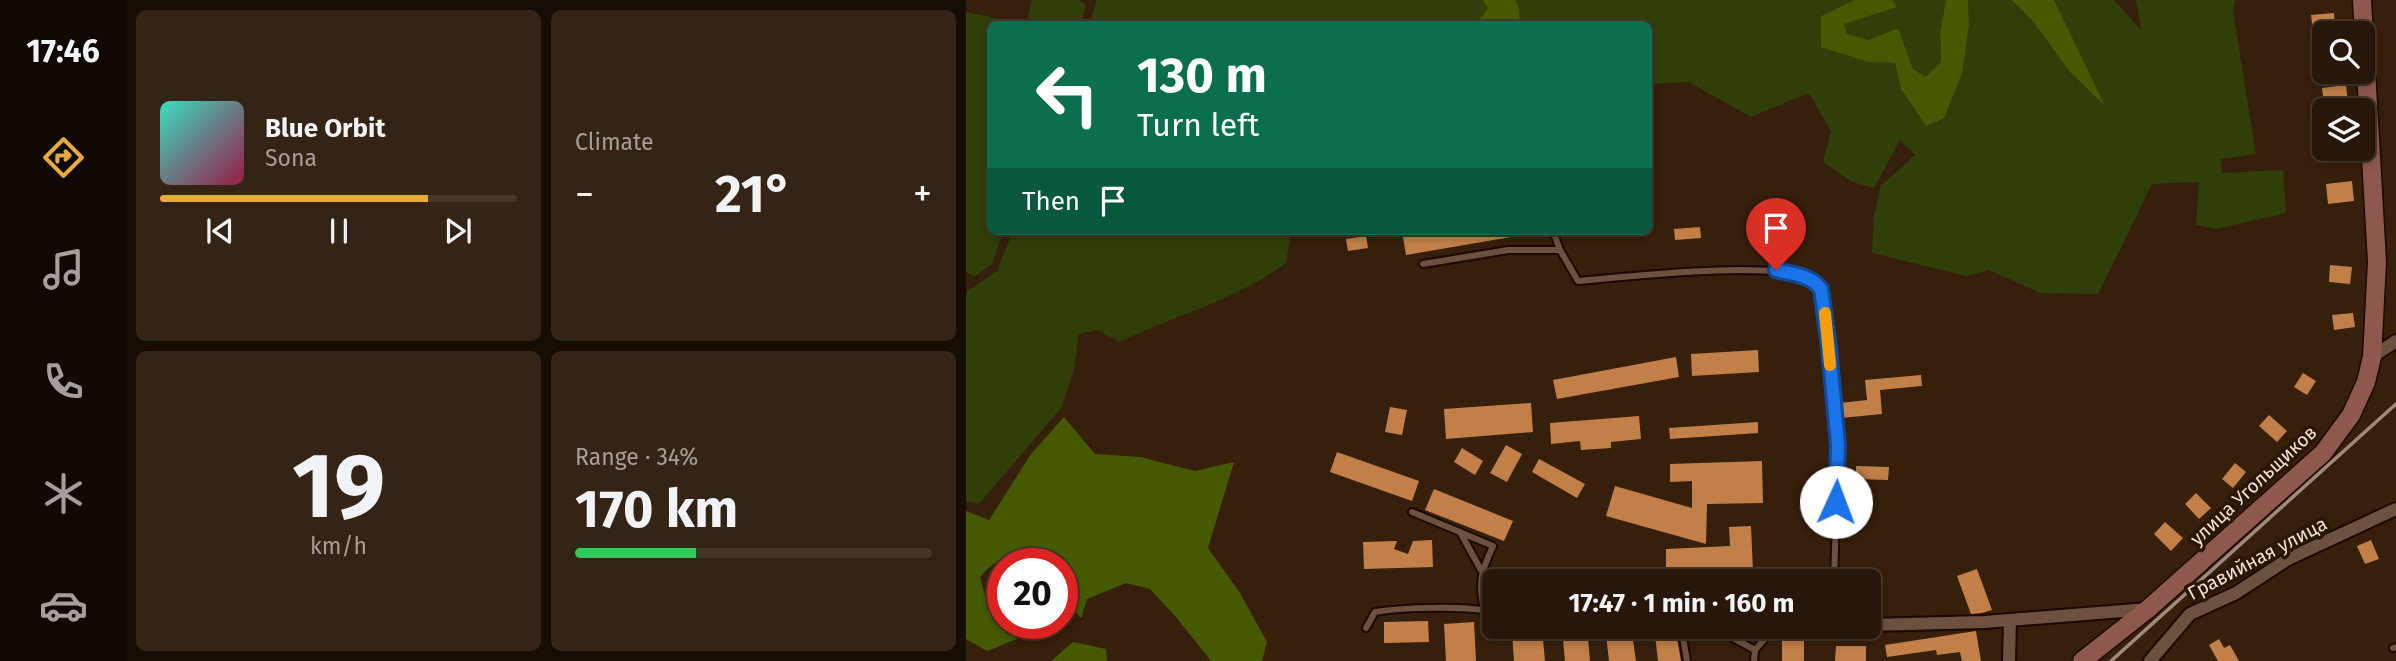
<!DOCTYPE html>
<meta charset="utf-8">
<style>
:root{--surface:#281708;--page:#342416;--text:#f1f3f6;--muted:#a59f9c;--line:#443629;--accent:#e8ab37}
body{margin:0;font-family:"Fira Sans",sans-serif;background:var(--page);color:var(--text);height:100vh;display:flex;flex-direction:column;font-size:26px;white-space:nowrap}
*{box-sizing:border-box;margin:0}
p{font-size:23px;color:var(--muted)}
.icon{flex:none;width:38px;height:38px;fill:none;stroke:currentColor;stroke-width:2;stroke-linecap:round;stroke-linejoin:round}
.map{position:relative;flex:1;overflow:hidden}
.panel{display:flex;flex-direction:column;gap:10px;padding:10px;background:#160d04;width:840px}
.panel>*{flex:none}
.top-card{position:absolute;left:21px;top:21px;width:665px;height:214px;border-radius:10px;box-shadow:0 4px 10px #0003,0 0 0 2px var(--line);background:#0b6e4f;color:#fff;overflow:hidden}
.fabs{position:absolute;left:1346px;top:21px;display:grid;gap:14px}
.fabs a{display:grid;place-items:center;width:63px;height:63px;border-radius:10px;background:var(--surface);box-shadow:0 4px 10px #0003,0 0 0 2px var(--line);font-size:35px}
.speed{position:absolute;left:21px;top:548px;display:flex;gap:14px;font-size:35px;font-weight:700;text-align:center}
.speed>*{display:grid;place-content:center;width:91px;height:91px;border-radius:50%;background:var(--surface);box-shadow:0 4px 10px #0003,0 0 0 2px var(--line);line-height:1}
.speed .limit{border:10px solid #d22;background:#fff;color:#111}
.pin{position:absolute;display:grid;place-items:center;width:60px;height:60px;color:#fff;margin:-72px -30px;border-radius:50% 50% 50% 0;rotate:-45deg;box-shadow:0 0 7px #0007}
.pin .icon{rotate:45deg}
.me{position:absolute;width:77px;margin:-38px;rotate:2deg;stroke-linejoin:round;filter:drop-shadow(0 0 5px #0008)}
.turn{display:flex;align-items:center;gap:24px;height:147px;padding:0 35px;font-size:32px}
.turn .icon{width:91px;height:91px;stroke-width:2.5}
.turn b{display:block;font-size:49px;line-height:60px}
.then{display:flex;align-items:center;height:66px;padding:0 35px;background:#0003;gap:14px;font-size:26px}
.big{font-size:52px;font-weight:700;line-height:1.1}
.panel .tile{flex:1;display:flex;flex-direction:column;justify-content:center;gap:10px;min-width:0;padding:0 24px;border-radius:10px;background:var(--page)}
.panel .dial{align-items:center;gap:0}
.dial b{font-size:91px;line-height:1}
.song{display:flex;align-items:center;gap:21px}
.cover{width:84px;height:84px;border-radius:10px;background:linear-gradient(135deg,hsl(170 70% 55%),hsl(340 70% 35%))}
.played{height:7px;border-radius:4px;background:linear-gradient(90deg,var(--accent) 75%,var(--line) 75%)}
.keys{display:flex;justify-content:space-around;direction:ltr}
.heat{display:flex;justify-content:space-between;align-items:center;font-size:38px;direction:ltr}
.charge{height:10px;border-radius:5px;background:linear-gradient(90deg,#34c759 34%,var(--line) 0)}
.panel .tiles{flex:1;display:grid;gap:10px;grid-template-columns:repeat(2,1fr)}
.trip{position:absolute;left:516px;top:569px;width:399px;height:70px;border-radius:10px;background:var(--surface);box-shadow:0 4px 10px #0003,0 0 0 2px var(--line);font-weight:700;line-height:70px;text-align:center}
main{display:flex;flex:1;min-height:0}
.menu{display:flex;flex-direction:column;width:126px;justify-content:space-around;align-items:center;background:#100903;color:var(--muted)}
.menu .icon{width:49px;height:49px}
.menu .selected{color:var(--accent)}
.menu b{font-size:32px;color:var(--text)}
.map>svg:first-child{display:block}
</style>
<main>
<nav class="menu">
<b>17:46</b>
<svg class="icon selected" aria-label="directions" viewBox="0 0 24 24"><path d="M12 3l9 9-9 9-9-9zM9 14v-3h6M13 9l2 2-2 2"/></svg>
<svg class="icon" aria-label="music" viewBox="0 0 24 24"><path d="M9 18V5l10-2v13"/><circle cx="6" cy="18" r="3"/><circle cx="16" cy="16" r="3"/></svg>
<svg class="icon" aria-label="phone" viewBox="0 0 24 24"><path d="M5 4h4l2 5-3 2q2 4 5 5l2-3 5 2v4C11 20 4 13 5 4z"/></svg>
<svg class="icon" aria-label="climate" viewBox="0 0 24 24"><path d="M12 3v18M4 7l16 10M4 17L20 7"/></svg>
<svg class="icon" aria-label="car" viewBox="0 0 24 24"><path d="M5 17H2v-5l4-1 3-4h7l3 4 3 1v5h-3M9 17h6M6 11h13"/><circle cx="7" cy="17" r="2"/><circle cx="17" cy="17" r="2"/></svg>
</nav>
<section class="panel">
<div class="tiles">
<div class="tile">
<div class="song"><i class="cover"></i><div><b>Blue Orbit</b><p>Sona</p></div></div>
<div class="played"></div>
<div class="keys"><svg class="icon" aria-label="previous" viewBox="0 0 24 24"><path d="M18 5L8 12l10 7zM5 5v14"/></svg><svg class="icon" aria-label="pause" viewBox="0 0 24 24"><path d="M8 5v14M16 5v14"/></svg><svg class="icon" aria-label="next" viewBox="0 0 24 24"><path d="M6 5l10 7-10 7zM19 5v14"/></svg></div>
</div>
<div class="tile"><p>Climate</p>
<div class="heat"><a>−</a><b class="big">21°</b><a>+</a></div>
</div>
<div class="tile dial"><b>19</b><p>km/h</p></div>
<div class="tile"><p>Range · 34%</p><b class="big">170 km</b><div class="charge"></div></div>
</div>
</section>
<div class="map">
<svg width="1430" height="661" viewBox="0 0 1430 661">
<rect width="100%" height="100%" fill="#361f0b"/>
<g fill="#303e09">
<path d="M 66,0 L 113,0 L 120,5 L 115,24 L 24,24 L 24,231 L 38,231 L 26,264 L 8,277 L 0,272 L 0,12 L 60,24 Z"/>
<path d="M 131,0 L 516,0 L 522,8 L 511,22 L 514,24 L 123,24 Z"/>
<path d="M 549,0 L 888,0 L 855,16 L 902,62 L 929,63 L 935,89 L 960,126 L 1003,25 L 1002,0 L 1045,0 L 1065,19 L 1104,72 L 1137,104 L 1088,0 L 1148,0 L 1175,30 L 1170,0 L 1269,0 L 1267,11 L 1290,154 L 1255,159 L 1256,173 L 1317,170 L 1320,213 L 1250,229 L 1230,225 L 1233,182 L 1186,184 L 1132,294 L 1074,293 L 1023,270 L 1000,276 L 906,253 L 908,215 L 915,186 L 949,155 L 934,140 L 908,188 L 886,182 L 857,162 L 865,131 L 843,93 L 785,117 L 723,82 L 683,84 L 682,24 L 553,24 Z"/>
<path d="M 926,0 L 980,0 L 974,33 L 975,62 L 961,78 L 947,69 L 932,28 L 903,41 L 881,34 L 877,24 L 930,7 Z"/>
<path d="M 47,231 L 325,231 L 320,263 C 271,300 209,315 154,342 L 131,330 L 113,334 L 108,369 L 95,408 L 13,504 L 0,501 L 0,292 L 31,271 Z"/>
</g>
<g fill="#455a00">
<path d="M 516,0 L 549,0 L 553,9 L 554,24 L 514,24 L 511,22 L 522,8 Z"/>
<path d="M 888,0 L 926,0 L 931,7 L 878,24 L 881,34 L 903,40 L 932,28 L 947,69 L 960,77 L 975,62 L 974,33 L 980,0 L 1002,0 L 1003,25 L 996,74 L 978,118 L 960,126 L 935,89 L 929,63 L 902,62 L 855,47 L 855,16 Z"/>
<path d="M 1045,0 L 1088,0 L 1139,106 L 1104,72 L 1065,19 Z"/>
<path d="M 98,417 L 129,454 L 174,457 L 229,471 L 268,462 L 242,548 L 274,593 L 301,642 L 296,661 L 245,661 L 210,617 L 184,589 L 160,583 L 121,599 L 115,618 L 96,596 L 96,564 L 76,563 L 74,560 C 46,555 34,554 14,577 L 22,606 L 37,611 L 37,623 L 48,623 L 51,639 L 21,651 L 0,639 L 0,511 L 23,520 L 65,454 Z"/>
<path d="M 107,642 L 140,649 L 141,661 L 85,661 Z"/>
</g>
<g fill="#c28048">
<path d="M 1368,13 L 1369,30 L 1347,32 L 1345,15 Z"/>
<path d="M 1380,85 L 1382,102 L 1358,105 L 1356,88 Z"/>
<path d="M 1386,181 L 1388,201 L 1362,204 L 1360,184 Z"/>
<path d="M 734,227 L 735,238 L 709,240 L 708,229 Z"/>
<path d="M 436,231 L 551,231 L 551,236 L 440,255 Z"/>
<path d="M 400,236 L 402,248 L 382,251 L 380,239 Z"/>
<path d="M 1364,265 L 1386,267 L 1384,284 L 1363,282 Z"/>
<path d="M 1387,313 L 1389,327 L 1368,330 L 1366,315 Z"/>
<path d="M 792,350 L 793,372 L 726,376 L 725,354 Z"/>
<path d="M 710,357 L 713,377 L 591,399 L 587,380 Z"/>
<path d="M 1337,373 L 1350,381 L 1341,395 L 1328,387 Z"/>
<path d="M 955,375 L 956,386 L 914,390 L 916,414 L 875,418 L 874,403 L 901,400 L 899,380 Z"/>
<path d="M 565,403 L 567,432 L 480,439 L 478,409 Z"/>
<path d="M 424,407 L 441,410 L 436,435 L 419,432 Z"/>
<path d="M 1303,415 L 1321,431 L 1311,442 L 1293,426 Z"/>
<path d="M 673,416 L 675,439 L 645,442 L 645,448 L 615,450 L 614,441 L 585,444 L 584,423 Z"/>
<path d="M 792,422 L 792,433 L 704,439 L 703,428 Z"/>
<path d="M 540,445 L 556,454 L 541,482 L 524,473 Z"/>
<path d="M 496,448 L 517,461 L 509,475 L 488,462 Z"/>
<path d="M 371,452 L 453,481 L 446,501 L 364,472 Z"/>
<path d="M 573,459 L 619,484 L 611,498 L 566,472 Z"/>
<path d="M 796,461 L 797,503 L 741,504 L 740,544 L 640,516 L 649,486 L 726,508 L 726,481 L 704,482 L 704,464 Z"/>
<path d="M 1269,463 L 1280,472 L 1267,488 L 1256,479 Z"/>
<path d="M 890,466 L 923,467 L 922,480 L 890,479 Z"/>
<path d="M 468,489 L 547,521 L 538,541 L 459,510 Z"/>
<path d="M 1230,493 L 1245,508 L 1233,519 L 1219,504 Z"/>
<path d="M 1199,522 L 1217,538 L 1205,551 L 1188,534 Z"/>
<path d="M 785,526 L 787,572 L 720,575 L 700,568 L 700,549 L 764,546 L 763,527 Z"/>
<path d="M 466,540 L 467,567 L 398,569 L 397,542 L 431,541 L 428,549 L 442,554 L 447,541 Z"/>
<path d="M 1405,540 L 1413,559 L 1399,564 L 1391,546 Z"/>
<path d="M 1011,569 L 1026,610 L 1016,613 L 1005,614 L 991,576 Z"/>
<rect x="532" y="572" width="83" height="9"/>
<path d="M 462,621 L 463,642 L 418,643 L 418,622 Z"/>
<path d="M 508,622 L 510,661 L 480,661 L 478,624 Z"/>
<path d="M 639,626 L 665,626 L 670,661 L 643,661 Z"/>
<path d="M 688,626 L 709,626 L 715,661 L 692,661 Z"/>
<path d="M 821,626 L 829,626 L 831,632 L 838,636 L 838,661 L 816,661 L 816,634 L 821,631 Z"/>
<path d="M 621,627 L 624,661 L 599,661 L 596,629 Z"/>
<path d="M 576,629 L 579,661 L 548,661 L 546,632 Z"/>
<path d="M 1010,631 L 1015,661 L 996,661 L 994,652 L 971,655 L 970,650 L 921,657 L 919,645 Z"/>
<path d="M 1253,639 L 1258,648 L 1264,645 L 1273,661 L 1252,661 L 1243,645 Z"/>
<path d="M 870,646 L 900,646 L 900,661 L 869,661 Z"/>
</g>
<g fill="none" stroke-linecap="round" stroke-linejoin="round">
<defs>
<g id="lane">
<path d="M 587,231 L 594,250"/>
<path d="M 457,264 L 542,250 L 594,250 L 612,281 C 659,277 811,259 847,280 C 856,286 857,299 859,309 L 872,446 L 868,581"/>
<path d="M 446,512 L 527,546 C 515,572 512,582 518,610"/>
<path d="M 494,532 L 515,570"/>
<path d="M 715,626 L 721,661"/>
<path d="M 745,626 L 789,650 L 805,632 L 816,628"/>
<path d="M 400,628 L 409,612 C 439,607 499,606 528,612"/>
<path d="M 1427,648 L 1430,647"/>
<path d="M 788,661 L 789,650"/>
</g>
<g id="street">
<path d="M 1406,357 L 1430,341"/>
<path d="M 903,625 L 1018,622 L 1182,609"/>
<path d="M 838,627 L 852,626"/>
<path d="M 1043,661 L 1044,620"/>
<path d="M 1184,661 L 1224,614 L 1270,593 L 1322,559 L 1430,509"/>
</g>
<path id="secondary" d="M 1116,661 L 1182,609 L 1357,453 L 1385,415 L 1400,382 L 1406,357 L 1411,262 L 1396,0"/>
</defs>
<use href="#lane" stroke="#1c0800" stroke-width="10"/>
<use href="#street" stroke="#1c0800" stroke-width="16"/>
<use href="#secondary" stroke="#1c0800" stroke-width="21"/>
<use href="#lane" stroke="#6c523e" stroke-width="6"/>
<use href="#street" stroke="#6c523e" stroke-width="12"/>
<use href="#secondary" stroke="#8e584c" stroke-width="18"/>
<path stroke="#9e8b7c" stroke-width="3.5" d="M 1145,661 L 1430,404"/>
</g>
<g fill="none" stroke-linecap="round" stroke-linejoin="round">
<defs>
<path id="route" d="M 810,270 C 826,274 845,275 855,289 L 863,348 L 872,446 L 870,502"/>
</defs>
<use href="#route" stroke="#114b97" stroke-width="18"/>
<use href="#route" stroke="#1a73e8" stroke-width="12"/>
<path stroke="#f59e0b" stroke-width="12" d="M 859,313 L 864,365"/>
</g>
<g text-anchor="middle" stroke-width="7" stroke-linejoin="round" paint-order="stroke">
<g font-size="19" fill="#f3e3d7" stroke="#2b1603">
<text transform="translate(1287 485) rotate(-43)" y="7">улица Угольщиков</text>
<text transform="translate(1291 558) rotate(-28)" y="7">Гравийная улица</text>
</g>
</g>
</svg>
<div class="fabs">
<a><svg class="icon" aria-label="search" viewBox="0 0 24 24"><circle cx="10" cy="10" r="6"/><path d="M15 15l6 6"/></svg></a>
<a><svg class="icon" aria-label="layers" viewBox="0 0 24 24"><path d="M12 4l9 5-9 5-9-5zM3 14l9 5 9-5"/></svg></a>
</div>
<div class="speed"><div class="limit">20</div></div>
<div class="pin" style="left:810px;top:270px;background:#d93025"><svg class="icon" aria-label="arrive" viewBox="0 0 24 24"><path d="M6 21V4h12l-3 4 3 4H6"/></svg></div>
<svg class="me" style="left:870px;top:502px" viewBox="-20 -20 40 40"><circle r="19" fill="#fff"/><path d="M0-13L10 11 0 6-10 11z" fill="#1a73e8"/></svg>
<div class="trip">17:47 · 1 min · 160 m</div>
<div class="top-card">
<div class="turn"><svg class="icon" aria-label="left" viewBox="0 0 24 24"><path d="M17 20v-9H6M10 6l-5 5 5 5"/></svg><div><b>130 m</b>Turn left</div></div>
<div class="then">Then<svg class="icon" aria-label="arrive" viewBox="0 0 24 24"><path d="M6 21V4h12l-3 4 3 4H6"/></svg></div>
</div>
</div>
</main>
